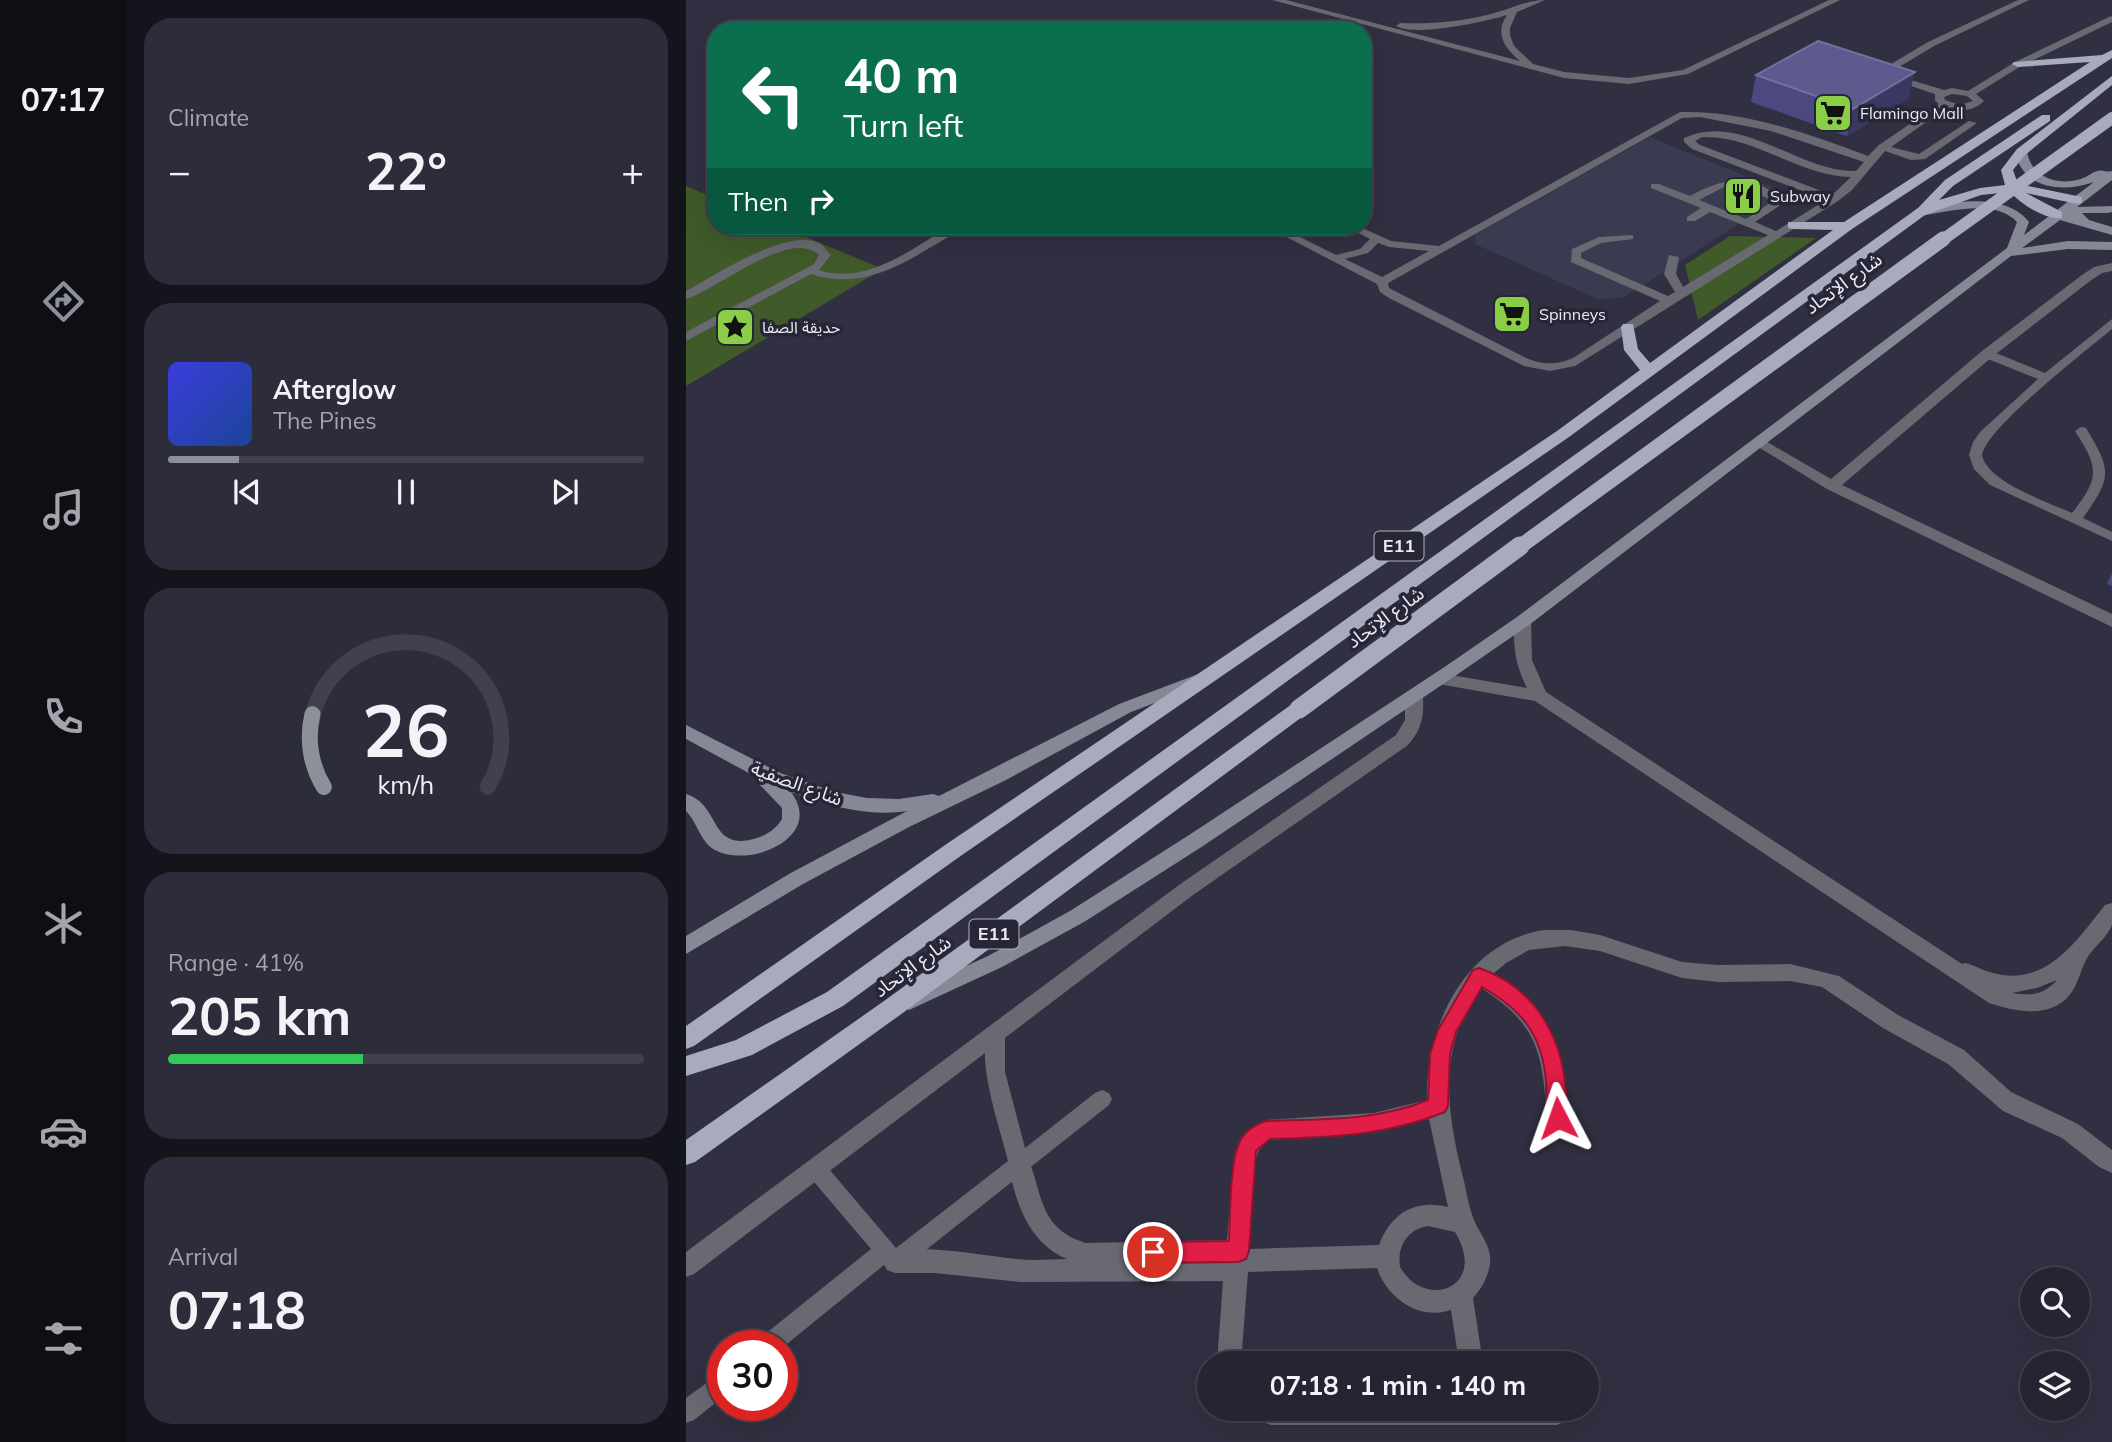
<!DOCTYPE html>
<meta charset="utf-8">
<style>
:root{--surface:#242432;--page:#2c2c3a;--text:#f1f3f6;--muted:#a3a4ac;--line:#41414d;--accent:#8c9099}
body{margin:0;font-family:Mulish,"Noto Sans Arabic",sans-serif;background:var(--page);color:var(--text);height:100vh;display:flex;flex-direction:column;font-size:26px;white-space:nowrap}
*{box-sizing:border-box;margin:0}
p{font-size:23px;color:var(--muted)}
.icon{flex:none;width:38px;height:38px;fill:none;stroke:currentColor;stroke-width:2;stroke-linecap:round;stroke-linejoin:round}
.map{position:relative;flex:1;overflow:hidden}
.drawer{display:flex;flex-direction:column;gap:18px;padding:18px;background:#14141c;width:560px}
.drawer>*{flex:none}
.top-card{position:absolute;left:21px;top:21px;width:665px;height:214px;border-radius:28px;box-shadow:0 7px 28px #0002,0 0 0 2px var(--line);background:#0b6e4f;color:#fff;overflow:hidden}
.fabs{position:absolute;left:1334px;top:1267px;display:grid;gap:14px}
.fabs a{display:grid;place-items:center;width:70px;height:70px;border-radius:50%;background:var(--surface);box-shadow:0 7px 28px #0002,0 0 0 2px var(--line);font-size:35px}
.speed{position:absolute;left:21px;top:1330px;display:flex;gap:14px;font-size:35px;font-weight:700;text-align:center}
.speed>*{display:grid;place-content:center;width:91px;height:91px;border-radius:50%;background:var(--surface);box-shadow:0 7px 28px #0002,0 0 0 2px var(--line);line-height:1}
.speed .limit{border:10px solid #d22;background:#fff;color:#111}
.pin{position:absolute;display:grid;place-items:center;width:60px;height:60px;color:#fff;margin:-30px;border:4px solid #fff;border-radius:50%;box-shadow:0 2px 7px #0007}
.me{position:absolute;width:77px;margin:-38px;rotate:356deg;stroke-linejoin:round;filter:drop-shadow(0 0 5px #0008)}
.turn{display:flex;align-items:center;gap:24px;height:147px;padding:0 21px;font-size:32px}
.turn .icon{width:91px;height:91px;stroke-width:2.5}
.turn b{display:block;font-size:49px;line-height:60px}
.then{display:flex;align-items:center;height:66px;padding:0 21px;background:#0003;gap:14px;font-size:26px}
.big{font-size:52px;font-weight:700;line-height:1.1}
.drawer .widget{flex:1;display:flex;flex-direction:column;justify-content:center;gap:10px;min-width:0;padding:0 24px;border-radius:28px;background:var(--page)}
.drawer .dial{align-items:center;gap:0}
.dial svg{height:182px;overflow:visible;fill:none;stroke:var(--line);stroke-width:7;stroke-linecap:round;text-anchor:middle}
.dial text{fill:var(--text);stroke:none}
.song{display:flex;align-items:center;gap:21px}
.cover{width:84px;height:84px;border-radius:10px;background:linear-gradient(135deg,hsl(240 70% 55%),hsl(220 70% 35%))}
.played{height:7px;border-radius:4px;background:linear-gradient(90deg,var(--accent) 15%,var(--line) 15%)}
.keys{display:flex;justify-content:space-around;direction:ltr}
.heat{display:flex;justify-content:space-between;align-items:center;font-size:38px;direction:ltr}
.charge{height:10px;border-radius:5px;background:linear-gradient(90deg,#34c759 41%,var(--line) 0)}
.trip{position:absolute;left:511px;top:1351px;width:402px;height:70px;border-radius:35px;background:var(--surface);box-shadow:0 7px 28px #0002,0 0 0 2px var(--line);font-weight:700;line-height:70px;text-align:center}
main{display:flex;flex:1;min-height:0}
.tabs{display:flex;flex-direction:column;width:126px;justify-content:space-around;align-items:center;background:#0e0e14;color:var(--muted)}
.tabs .icon{width:49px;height:49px}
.tabs .selected{color:var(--accent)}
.tabs b{font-size:32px;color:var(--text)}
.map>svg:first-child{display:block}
</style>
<main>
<nav class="tabs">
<b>07:17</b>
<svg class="icon selected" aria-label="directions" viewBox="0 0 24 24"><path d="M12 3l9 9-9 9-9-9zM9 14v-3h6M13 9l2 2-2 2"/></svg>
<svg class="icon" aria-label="music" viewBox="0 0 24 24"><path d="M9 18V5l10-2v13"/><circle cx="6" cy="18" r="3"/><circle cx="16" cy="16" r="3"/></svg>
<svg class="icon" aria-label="phone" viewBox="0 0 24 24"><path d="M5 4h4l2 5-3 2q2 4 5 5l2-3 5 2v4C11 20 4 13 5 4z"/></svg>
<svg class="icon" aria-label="climate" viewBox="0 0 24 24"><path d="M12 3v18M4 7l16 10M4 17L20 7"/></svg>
<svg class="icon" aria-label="car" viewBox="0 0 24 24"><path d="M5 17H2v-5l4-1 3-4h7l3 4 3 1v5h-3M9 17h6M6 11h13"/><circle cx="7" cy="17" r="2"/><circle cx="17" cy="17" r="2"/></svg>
<svg class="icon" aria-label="filters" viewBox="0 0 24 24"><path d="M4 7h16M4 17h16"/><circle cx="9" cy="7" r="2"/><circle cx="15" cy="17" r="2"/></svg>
</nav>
<section class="drawer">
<div class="widget"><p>Climate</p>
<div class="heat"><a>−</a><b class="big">22°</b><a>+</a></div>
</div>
<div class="widget">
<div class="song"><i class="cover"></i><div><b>Afterglow</b><p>The Pines</p></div></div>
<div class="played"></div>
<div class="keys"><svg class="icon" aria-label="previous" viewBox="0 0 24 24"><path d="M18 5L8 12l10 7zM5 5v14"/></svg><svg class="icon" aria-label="pause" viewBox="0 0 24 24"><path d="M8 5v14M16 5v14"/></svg><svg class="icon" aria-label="next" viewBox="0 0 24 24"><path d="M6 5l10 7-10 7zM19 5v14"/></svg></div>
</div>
<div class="widget dial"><svg viewBox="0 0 100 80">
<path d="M14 69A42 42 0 1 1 86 69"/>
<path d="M14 69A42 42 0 0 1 9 37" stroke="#8c9099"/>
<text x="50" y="56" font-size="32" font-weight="700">26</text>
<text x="50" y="72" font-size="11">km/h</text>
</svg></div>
<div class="widget"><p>Range · 41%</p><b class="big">205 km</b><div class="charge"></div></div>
<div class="widget"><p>Arrival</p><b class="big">07:18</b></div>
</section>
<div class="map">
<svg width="1426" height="1442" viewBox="0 0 1426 1442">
<rect width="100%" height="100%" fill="#303042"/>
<path fill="#3a3a51" d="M 964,137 L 1101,193 L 937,298 L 911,299 L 789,244 L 790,234 Z"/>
<g fill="#405a29">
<path d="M 0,186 L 30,199 L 30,226 L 93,226 L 197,269 L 0,386 Z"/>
<path d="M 1044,236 L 1130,238 L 1012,320 L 999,265 Z"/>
</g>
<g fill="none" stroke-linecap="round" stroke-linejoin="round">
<g fill="#696972" fill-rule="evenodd">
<path d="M 586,0 L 600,0 L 834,61 C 819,48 808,34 821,15 C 798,22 729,37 710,26 L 714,23 C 743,24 773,22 801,15 C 821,11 839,0 859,0 L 831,12 L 824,28 L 824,35 L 828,46 L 847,64 L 878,72 L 943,78 L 997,70 L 1143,0 L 1154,0 L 1002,74 L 943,84 L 878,78 Z"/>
<path d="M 1332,0 L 1343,0 L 1248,46 L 1208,70 L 1208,75 L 1258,90 L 1266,88 L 1282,91 L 1329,62 L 1423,17 L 1426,16 L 1426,22 L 1335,66 L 1290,94 L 1298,101 C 1287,112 1274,111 1260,108 L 1205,147 L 1233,154 L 1283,121 L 1291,123 L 1239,159 L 1225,160 L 1199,151 L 1166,190 L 1152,201 L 889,366 L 864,371 L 838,366 L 703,298 L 694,292 L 691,284 L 579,226 L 592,226 L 650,255 L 674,249 L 684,239 L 659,226 L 672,226 L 705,241 L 753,246 L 994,112 C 1059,110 1122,134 1182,156 L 1193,145 L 1253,104 L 1249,101 L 1249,94 L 1201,78 L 1200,67 L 1242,42 ZM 1266,94 L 1281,96 L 1287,101 L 1274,105 L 1259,100 L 1258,97 ZM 1014,117 L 1085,131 L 1178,162 L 1170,171 C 1113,173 1056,111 998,138 L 998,142 L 1006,149 L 1140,200 L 1090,231 L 1069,222 L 1093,206 L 1093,198 C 1066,171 1034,179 1004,196 L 973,184 L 965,184 L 965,188 L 1015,208 L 1001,217 L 1001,221 L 1009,221 L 1024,212 L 1082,235 L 997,287 L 990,274 L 993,257 L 983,255 L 978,274 L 989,292 L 982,296 L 895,258 L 895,253 L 915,243 L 947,239 L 947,235 L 913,237 L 886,249 L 885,262 L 974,301 L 887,358 C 871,365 856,365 840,358 L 703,288 L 702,283 L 996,118 ZM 1016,137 C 1069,135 1112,176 1165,177 L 1146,195 L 1014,145 L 1009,141 ZM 1055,186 L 1083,199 L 1084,203 L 1060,219 L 1013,200 L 1038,187 ZM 692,243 L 703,247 L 743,251 L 696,277 L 659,259 L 682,253 Z"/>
<path d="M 265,226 L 277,226 C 268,234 256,241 245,247 C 208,270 169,289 125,274 L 0,341 L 0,332 L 128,264 L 133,255 C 105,227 31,290 0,299 L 0,291 C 30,275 99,228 133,243 C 137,245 141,251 145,255 L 133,270 C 181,286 226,248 265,226 Z"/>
<path d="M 1426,319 L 1426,329 C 1401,350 1300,428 1296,455 C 1301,482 1362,502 1386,513 C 1414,478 1413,468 1389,431 L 1395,427 L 1400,428 C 1426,471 1426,477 1397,518 L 1426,532 L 1426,541 L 1304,485 L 1288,469 L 1283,455 L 1287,442 L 1294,432 L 1352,379 L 1297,357 L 1297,351 L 1305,351 L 1359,373 Z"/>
<path d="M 310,1027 L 317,1029 L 319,1035 L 319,1072 L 339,1148 L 409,1093 L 416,1090 L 423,1093 L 426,1099 L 423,1105 L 216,1269 L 209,1272 L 198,1265 L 96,1348 L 96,1346 L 71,1346 L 74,1338 L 185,1249 L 123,1176 L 120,1169 L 123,1162 L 130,1160 L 137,1162 L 210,1248 L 322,1161 C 314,1128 289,1059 303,1029 Z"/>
<path d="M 37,1371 L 37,1397 L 8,1420 L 0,1423 L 0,1398 Z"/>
</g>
<g fill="#696972" fill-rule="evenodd">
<path d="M 1426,263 L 1426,271 L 1416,273 L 1404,281 L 1306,357 L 1156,485 L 1426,614 L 1426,627 L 1141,489 L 1064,442 L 1071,438 L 1076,439 L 1145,479 L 1296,351 L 1396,275 L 1408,267 Z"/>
<path d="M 837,615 L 845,621 L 846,660 L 860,692 L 1276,964 L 1280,963 C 1290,966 1300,972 1311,974 C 1362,985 1391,940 1419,905 L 1426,903 C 1426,909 1426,919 1426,925 C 1422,937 1406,948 1400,960 C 1395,970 1393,980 1387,990 C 1369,1020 1330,1012 1303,1003 L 849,701 L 747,683 L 744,679 L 753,673 L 841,688 C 830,666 826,646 829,621 ZM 1371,980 C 1358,995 1344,996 1326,993 L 1351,988 Z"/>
<path d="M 728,690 L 737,696 C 738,716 736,729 722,745 L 507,895 L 8,1274 L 0,1277 L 0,1252 L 493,885 L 710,735 L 719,720 L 719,696 Z"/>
<path d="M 859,930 L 885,930 L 914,935 L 996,962 L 1032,965 L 1104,964 L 1153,976 L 1212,1015 L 1278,1050 L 1325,1092 L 1392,1124 L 1426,1150 L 1426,1173 L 1413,1167 L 1376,1138 L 1317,1111 L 1262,1064 L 1197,1028 L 1136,987 L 1104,981 L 1032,982 L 996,978 L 914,951 L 879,946 L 843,950 L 820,963 L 807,974 C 870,1013 877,1048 883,1118 L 880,1125 L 872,1128 L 864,1125 L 861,1118 C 856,1053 853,1025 795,988 C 752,1043 760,1109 776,1173 C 780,1188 782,1205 788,1220 C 794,1235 806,1246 804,1264 C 802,1277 796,1288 787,1298 L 797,1363 L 773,1363 L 765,1310 C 733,1321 701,1298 691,1268 L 562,1272 L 555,1363 L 531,1363 L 537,1281 L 335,1282 L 249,1273 L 209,1273 L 201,1270 L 197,1262 L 201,1254 C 231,1242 298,1256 331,1259 C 348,1261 364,1259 381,1259 C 342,1243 329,1201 322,1163 L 325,1156 L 333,1153 L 341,1156 C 357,1192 352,1229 400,1243 L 541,1240 L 548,1155 L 557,1135 L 568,1126 L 580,1120 L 688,1113 L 741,1100 C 739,1027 779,941 859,930 ZM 743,1119 L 762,1207 C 728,1199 705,1214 693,1245 L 563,1249 L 569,1161 L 573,1150 L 583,1140 L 688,1132 ZM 742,1226 L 769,1232 C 803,1288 739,1311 714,1267 C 711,1247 721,1229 742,1226 Z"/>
<path d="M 562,1409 L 882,1409 L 884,1412 L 880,1421 L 871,1425 L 585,1425 L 566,1418 Z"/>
</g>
<g fill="#878896" fill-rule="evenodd">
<path d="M 1335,149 L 1341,152 C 1346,178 1371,186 1395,179 C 1401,177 1405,173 1411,171 C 1418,169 1418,173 1426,171 L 1426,180 L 1391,207 L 1426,206 L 1426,212 L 1422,213 L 1396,213 L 1403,220 L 1426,227 L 1426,235 L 1374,220 L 1336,248 L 1382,241 L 1426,242 L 1426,250 L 1382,249 L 1325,256 L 843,625 L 772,674 L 517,846 L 398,922 L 316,967 L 223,1010 L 216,1007 L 213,1001 L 216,995 L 302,956 L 384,911 L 503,835 L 760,666 L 831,617 L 1321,248 L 1331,222 C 1309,198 1262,212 1234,216 L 1230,215 L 1230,209 C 1264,202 1319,191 1343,222 L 1338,235 L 1408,182 C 1378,193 1337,190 1329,152 Z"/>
<path d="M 515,673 L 524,679 L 521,683 L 445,712 L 318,781 L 223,827 L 117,884 L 0,954 L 0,936 L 103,874 L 221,811 C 183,817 140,806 105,792 C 139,837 64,869 29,850 C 15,843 11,822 0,811 L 0,794 C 36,805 22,853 71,838 C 81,835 91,828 96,819 L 96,808 L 74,785 L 72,778 L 0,739 L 0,725 L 94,773 L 149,792 L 181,798 L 213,799 L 247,794 L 253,796 L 433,704 Z"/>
</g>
<g fill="#a8aabe" fill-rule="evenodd">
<path d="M 1426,50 L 1426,58 L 1166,229 L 883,437 L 276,855 L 8,1046 L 0,1049 L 0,1026 L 262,843 L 871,431 L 954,370 L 938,350 L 935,327 L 937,324 L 947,324 L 952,349 L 964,363 L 1147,230 L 1107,229 L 1102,228 L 1102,222 L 1158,222 L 1404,62 L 1332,67 L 1326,64 L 1328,62 L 1416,55 Z"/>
<path d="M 1426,76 L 1426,85 L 1339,155 L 1327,170 L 1332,184 L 1396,197 L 1396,203 L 1391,204 L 1340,193 L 1376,212 L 1376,218 C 1359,220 1335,204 1324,192 L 1295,195 L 1239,215 L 157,1006 L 66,1055 L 0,1076 L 0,1056 L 50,1040 L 141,992 L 1232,208 L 1259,180 L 1356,115 L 1364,115 L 1364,121 L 1267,186 L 1253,200 L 1294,188 L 1319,185 L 1315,170 L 1331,149 Z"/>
<path d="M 613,702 L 620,704 L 623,709 L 620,714 L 214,1015 L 9,1162 L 0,1165 L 0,1140 L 198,1001 L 606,704 Z"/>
</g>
<path stroke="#a8aabe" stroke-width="12" d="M 1255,241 L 1426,118"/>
<path stroke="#a8aabe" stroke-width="15" d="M 832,548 L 1257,239"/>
<path stroke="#a8aabe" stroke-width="19" d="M 613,709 L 834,546"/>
</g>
<g fill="#4c4981">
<path d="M 1070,75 L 1222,99 L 1161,136 L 1065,102 Z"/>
<path d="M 1426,573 L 1426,586 L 1421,584 Z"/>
</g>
<path fill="#3a3862" d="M 1229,72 L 1222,99 L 1161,136 L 1167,109 Z"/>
<path fill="#5d5a8d" stroke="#73719e" stroke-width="2" d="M 1132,41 L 1229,72 L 1167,109 L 1070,75 Z"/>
<path fill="#e11d48" stroke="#92132f" stroke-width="2" d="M 793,968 C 849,987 876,1036 880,1092 C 881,1103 884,1114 879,1124 L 872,1127 L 865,1124 C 859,1111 861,1095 860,1081 C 856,1034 836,1010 796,987 L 770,1032 L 764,1054 L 762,1106 L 759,1112 C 700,1136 646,1137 584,1139 L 570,1151 L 563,1251 L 560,1259 L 552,1262 L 467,1263 L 460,1260 L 456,1252 L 460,1245 L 467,1242 L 543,1241 C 544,1218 544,1165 552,1146 C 556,1133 568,1125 580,1121 C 635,1119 691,1121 742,1100 L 744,1054 L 752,1030 L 787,970 Z"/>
<defs>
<symbol id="supermarket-square" viewBox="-11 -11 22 22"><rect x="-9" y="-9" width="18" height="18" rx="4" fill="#8ace47" stroke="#262637"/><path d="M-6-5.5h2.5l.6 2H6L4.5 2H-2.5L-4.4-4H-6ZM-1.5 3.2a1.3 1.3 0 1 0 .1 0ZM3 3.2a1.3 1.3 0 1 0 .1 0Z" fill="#111"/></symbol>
<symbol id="restaurant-square" viewBox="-11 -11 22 22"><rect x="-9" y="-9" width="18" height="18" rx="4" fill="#8ace47" stroke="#262637"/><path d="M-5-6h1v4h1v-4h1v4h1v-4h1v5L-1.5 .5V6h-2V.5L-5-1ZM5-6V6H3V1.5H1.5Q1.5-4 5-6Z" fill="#111"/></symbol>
<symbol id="sight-square" viewBox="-11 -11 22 22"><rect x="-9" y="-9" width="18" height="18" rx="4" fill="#8ace47" stroke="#262637"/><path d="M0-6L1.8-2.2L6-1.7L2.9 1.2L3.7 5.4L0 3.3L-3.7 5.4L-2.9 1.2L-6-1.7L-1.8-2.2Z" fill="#111"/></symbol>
</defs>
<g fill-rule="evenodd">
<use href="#supermarket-square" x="1125" y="91" width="44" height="44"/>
<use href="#restaurant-square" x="1035" y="174" width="44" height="44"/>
<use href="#supermarket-square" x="804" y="292" width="44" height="44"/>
<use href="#sight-square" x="27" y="305" width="44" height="44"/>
</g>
<g text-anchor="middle" stroke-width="7" stroke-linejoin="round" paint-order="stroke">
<g font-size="16" fill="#eaeaf6" stroke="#262637" text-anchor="start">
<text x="1174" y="119">Flamingo Mall</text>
<text x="1084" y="202">Subway</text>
<text x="853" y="320">Spinneys</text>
<text x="76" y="333">حديقة الصفا</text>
</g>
<g fill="#262637" stroke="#afafbd" stroke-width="2">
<rect x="688.5" y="531.5" width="49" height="29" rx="5"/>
<rect x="283.5" y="919.5" width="49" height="29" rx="5"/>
</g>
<g font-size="18" font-weight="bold" fill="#eaeaf6">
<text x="713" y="552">E11</text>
<text x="308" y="940">E11</text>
</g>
<g font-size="19" fill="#eaeaf6" stroke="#262637">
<text transform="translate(1157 283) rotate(-36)" y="7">شارع الإتحاد</text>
<text transform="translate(699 617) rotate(-36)" y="7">شارع الإتحاد</text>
<text transform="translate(111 783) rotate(20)" y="7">شارع الصفية</text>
<text transform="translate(226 966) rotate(-36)" y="7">شارع الإتحاد</text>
</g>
</g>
</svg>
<div class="fabs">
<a><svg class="icon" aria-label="search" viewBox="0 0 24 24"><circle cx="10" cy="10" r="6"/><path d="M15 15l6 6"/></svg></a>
<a><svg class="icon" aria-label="layers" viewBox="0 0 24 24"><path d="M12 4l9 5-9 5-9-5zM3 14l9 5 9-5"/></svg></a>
</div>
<div class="speed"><div class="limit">30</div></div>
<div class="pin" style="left:467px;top:1252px;background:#d93025"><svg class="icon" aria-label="arrive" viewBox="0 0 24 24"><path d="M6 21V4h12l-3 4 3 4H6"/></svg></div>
<svg class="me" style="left:872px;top:1118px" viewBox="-20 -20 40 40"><path d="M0-17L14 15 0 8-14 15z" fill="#e11d48" stroke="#fff" stroke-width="4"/></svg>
<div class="trip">07:18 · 1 min · 140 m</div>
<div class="top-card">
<div class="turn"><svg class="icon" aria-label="left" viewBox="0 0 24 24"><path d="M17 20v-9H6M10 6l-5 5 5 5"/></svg><div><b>40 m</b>Turn left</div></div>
<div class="then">Then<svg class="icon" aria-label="right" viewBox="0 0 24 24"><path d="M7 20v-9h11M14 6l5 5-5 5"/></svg></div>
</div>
</div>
</main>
